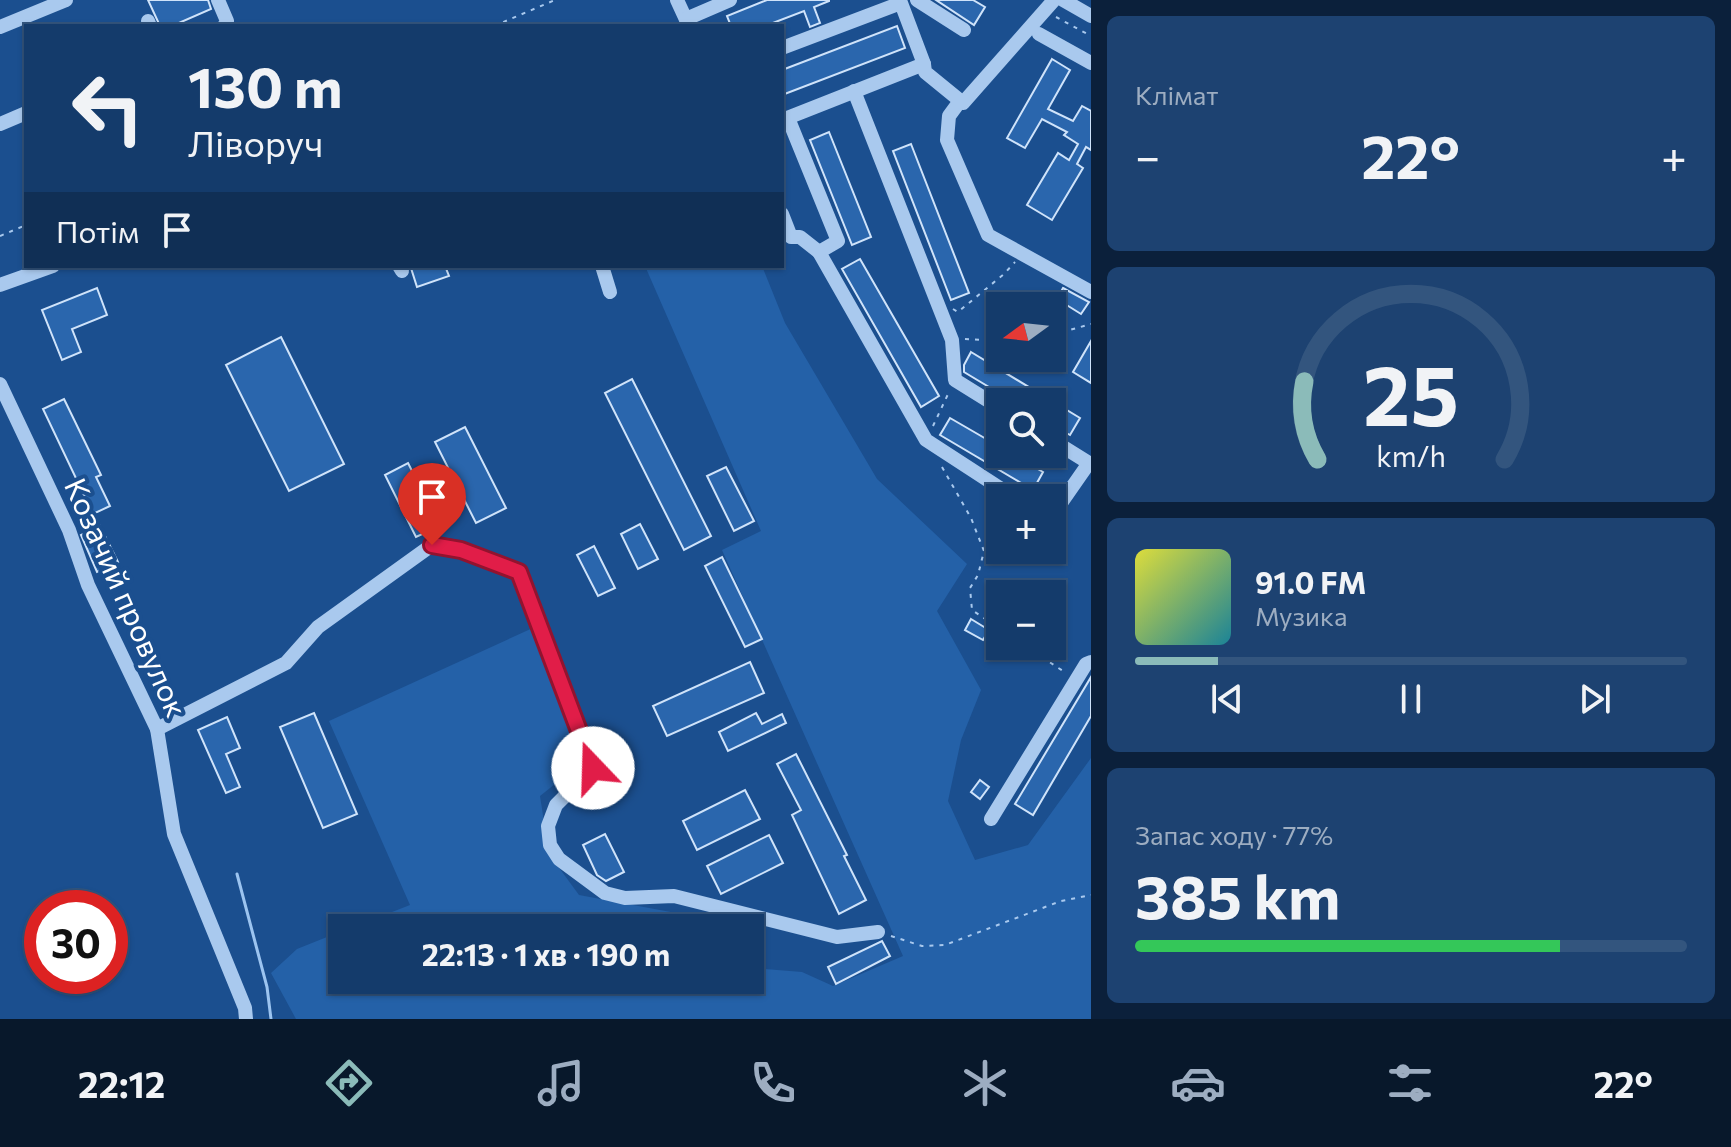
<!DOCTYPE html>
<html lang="uk">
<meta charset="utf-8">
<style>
:root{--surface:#143b6b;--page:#1d4271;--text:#f1f3f6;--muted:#9dadc1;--line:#33557e;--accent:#8bbbb9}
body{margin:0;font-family:Commissioner,sans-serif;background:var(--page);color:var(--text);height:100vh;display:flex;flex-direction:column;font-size:30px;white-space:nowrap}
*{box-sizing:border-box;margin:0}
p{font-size:26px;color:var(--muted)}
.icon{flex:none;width:44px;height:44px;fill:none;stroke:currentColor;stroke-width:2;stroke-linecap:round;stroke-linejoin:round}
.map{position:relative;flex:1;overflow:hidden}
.sheet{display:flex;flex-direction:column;gap:16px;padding:16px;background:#0b203b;width:640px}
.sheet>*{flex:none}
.hud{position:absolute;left:24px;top:24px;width:760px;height:244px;border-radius:0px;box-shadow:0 2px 6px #0004,0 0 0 2px var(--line);background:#143b6b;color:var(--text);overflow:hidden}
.needle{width:52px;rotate:255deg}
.controls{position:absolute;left:986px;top:292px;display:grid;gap:16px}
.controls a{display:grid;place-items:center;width:80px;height:80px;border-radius:0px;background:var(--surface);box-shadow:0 2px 6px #0004,0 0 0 2px var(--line);font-size:40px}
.speed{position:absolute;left:24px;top:890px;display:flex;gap:16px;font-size:40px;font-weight:700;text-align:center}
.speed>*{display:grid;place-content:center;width:104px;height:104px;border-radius:50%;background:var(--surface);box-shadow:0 2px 6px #0004,0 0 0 2px var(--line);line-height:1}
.speed .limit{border:12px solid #d22;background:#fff;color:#111}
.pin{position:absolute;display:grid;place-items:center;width:68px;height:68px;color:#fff;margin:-82px -34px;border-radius:50% 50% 50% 0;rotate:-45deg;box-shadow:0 0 8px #0007}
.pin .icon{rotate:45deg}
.me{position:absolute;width:88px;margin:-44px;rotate:339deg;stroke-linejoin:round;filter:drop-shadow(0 0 6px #0008)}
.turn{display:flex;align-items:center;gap:28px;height:168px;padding:0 32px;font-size:36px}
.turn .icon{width:104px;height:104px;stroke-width:2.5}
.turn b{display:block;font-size:56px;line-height:68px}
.then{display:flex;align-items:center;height:76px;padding:0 32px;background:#0003;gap:16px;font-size:30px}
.big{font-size:60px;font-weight:700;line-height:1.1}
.sheet .tile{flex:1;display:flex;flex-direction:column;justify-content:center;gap:12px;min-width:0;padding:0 28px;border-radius:12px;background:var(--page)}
.sheet .dial{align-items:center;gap:0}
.dial svg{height:208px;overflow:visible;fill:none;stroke:var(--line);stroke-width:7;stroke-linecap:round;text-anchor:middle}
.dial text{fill:var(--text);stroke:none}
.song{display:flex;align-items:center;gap:24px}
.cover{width:96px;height:96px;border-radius:12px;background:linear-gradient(135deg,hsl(60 70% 55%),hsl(190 70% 35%))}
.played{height:8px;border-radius:4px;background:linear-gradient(90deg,var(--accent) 15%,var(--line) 15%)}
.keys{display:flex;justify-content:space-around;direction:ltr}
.heat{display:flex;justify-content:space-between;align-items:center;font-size:44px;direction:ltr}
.charge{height:12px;border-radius:6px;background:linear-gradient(90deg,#34c759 77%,var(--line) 0)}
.trip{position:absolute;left:328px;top:914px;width:436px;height:80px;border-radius:0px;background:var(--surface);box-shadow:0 2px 6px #0004,0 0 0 2px var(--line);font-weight:700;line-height:80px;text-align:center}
.tab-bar{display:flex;height:128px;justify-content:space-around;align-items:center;background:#08182b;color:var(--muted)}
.tab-bar .icon{width:56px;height:56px}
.tab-bar .active{color:var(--accent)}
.tab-bar b{font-size:36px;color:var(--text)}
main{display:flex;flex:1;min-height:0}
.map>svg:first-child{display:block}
</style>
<main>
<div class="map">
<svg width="1091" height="1019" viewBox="0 0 1091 1019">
<rect width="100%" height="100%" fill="#1b4f8f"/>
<g fill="#2461a8">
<path d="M 645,266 L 762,266 L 785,323 L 877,479 L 967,564 L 937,611 L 981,690 L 961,740 L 948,801 L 975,860 L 1028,845 L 1091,758 L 1091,1019 L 296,1019 L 271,973 L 297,949 L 342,931 L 342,980 L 750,980 L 750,949 L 765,969 L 802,972 L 833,986 L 903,956 L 722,550 L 761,531 Z"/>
<path d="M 535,627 L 585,760 L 540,796 L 549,854 L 579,895 L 730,923 L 735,928 L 351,928 L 410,905 L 329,721 Z"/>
</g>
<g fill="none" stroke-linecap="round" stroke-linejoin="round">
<path stroke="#9cc4f0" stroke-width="3" d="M 237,874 L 267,987 L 271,1019"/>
</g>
<g fill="#2a66ad" stroke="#cfe3fa" stroke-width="2">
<path d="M 148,0 L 208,0 L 211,9 L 172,26 L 160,26 Z"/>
<path d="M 767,0 L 829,0 L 829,1 L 814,7 L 820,23 L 810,27 L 804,11 L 765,26 L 731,26 L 727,16 Z"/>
<path d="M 936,0 L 973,0 L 985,7 L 974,25 Z"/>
<path d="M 897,26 L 905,48 L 782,95 L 782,70 Z"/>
<path d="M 1052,59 L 1070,70 L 1048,109 L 1073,121 L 1082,106 L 1091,111 L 1091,150 L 1086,147 L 1077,164 L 1083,168 L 1052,220 L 1027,205 L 1058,153 L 1069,160 L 1078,144 L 1064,135 L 1067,132 L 1042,119 L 1025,148 L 1007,138 Z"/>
<path d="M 829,132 L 871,237 L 852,245 L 810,140 Z"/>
<path d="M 911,144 L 969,293 L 951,300 L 893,151 Z"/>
<path d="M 860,259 L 939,396 L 921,407 L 842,269 Z"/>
<path d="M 416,266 L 445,266 L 449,276 L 417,287 L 411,268 Z"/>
<path d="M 97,288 L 107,315 L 72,329 L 81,352 L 62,360 L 42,310 Z"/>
<path d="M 1063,288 L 1089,302 L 1081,314 L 1057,299 Z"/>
<path d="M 281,337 L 344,464 L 289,491 L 226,365 Z"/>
<path d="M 1091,341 L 1091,383 L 1073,372 Z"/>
<path d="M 971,352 L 1080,418 L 1070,435 L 1052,425 L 1052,402 L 1014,402 L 964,372 L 964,365 Z"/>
<path d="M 632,379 L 711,536 L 684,550 L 605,393 Z"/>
<path d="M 64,399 L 101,475 L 96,477 L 110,506 L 93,514 L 43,409 Z"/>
<path d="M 950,418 L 1000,447 L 1000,454 L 1012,454 L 1043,472 L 1033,490 L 940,435 Z"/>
<path d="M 465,427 L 506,508 L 476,523 L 435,442 Z"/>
<path d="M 408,463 L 440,526 L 416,537 L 385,475 Z"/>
<path d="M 726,467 L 754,521 L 734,531 L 707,476 Z"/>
<path d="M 640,524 L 658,559 L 638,569 L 621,534 Z"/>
<path d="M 100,526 L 118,562 L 97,572 L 81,535 Z"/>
<path d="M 594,546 L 615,588 L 598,596 L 577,555 Z"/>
<path d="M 722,557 L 762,639 L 745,647 L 705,566 Z"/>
<path d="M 971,619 L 989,630 L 983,640 L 965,630 Z"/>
<path d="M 750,662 L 764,693 L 667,736 L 653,706 Z"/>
<path d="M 1091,677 L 1091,716 L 1033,815 L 1015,804 Z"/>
<path d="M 314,713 L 357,814 L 323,828 L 280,727 Z"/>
<path d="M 756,713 L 762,724 L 782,714 L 786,723 L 728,751 L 719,732 Z"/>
<path d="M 227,717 L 240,748 L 226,754 L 240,787 L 226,793 L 198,730 Z"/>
<path d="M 796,754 L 847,855 L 844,856 L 866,900 L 839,914 L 792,815 L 801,810 L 777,764 Z"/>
<path d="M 621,771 L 628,786 L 617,792 L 610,777 Z"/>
<path d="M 980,780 L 989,787 L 980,799 L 971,792 Z"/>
<path d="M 745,790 L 760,819 L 697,850 L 683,821 Z"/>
<path d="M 605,834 L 624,872 L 606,881 L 597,875 L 583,845 Z"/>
<path d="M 769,835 L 783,863 L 721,894 L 707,866 Z"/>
<path d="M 882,941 L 890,956 L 836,984 L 828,967 Z"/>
</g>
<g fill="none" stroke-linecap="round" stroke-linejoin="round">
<g stroke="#a9c9ee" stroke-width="2" stroke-dasharray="4 6" stroke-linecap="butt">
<path d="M 1056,17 L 1091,36"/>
<path d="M 494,26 L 555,0"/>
<path d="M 0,236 L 26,225"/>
<path d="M 953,309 L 958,312 L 1004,274 L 1015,262"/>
<path d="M 1052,335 L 1091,324"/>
<path d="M 965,339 L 1000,341"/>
<path d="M 933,426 L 949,392"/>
<path d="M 942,467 L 971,518 L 984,551 L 978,575 L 970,588 L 972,610 L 1000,629"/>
<path d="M 1025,646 L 1066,673"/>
<path d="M 891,936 L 922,946 L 945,945 L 1061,901 L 1091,895"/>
</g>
<g stroke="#a9c9ee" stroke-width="14">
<path d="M 218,0 L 227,21 L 224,26"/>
<path d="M 677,0 L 689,26"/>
<path d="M 917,0 L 964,30"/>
<path d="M 1063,0 L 1091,16"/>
<path d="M 686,19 L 730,0"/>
<path d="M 148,21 L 150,26"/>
<path d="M 0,27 L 66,0"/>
<path d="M 1039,34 L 1091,63"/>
<path d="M 782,48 L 901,3 L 924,64"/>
<path d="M 854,91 L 952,340 L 955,380 L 1000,408"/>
<path d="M 960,101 L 949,116 L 947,140 L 988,235 L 1091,292"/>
<path d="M 788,118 L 838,241 L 819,252 L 926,440 L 1015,498"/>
<path d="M 782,120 L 924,64 L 925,72 L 963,103 L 1054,0"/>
<path d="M 0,124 L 26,113"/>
<path d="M 782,214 L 791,237 L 800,237 L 819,252"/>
<path d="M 399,266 L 402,271"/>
<path d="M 602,266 L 610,292"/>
<path d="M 0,285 L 53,266"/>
<path d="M 0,384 L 69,530 L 88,585 L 157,729 L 174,834 L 245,1008 L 246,1019"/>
<path d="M 1052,440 L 1089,463 L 1052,516"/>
<path d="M 157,729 L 286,663 L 318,627 L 432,545 L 461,550 L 519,572 L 593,768 L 556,805 L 548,826 L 550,845 L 559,859 L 605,893 L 625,898 L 674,896 L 837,937 L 878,932"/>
<path d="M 991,819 L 1086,664 L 1091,662"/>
</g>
</g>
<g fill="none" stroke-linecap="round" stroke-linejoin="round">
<defs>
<path id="route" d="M 432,545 L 461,550 L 519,572 L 593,768"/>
</defs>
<use href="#route" stroke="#92132f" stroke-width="20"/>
<use href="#route" stroke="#e11d48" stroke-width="14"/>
</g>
<g text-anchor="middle" stroke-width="8" stroke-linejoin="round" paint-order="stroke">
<g font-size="30" fill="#fff" stroke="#1b4f8f">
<text transform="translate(125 598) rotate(66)" y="10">Козачий провулок</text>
</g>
</g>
</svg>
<div class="controls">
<a><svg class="needle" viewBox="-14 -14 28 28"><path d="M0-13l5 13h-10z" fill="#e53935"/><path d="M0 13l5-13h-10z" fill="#9dadc1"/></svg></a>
<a><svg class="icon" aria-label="search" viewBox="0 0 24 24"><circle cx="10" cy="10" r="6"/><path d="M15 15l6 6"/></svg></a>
<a>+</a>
<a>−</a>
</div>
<div class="speed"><div class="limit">30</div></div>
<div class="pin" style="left:432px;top:545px;background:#d93025"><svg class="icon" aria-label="arrive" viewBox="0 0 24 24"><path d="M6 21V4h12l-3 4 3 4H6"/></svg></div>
<svg class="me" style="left:593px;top:768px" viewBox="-20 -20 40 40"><circle r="19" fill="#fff"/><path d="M0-13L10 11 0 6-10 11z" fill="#e11d48"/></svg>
<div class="trip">22:13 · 1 хв · 190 m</div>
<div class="hud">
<div class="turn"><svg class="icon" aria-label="left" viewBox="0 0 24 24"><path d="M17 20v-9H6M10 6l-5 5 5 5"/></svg><div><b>130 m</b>Ліворуч</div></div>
<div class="then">Потім<svg class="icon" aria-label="arrive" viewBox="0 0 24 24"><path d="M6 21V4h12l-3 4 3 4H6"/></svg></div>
</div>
</div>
<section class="sheet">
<div class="tile"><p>Клімат</p>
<div class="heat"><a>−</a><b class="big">22°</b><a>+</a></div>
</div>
<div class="tile dial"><svg viewBox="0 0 100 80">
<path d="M14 69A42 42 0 1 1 86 69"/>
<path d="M14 69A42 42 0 0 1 9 39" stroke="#8bbbb9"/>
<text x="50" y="56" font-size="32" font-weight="700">25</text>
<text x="50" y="72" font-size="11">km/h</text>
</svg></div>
<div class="tile">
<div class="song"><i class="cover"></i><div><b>91.0 FM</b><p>Музика</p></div></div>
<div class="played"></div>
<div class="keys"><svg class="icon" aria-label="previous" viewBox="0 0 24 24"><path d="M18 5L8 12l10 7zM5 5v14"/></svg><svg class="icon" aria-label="pause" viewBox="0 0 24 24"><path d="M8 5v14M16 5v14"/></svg><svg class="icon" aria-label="next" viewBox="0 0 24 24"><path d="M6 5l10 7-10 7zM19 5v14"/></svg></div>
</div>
<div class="tile"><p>Запас ходу · 77%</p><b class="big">385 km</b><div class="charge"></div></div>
</section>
</main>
<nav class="tab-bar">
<b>22:12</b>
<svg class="icon active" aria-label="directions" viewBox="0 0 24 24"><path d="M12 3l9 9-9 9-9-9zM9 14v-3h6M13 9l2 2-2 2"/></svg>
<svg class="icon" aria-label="music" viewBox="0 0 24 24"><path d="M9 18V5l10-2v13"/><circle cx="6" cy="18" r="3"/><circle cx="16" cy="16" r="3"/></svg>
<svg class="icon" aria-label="phone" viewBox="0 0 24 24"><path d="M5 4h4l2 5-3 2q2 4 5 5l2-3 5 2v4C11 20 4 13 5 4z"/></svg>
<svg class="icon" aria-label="climate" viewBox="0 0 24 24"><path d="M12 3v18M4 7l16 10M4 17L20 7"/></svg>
<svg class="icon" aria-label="car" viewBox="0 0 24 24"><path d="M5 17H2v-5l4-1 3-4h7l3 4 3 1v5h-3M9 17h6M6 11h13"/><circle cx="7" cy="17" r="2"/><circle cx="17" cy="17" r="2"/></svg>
<svg class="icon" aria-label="filters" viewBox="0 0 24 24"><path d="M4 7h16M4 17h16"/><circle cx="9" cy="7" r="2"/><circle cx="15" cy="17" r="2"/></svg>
<b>22°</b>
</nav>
